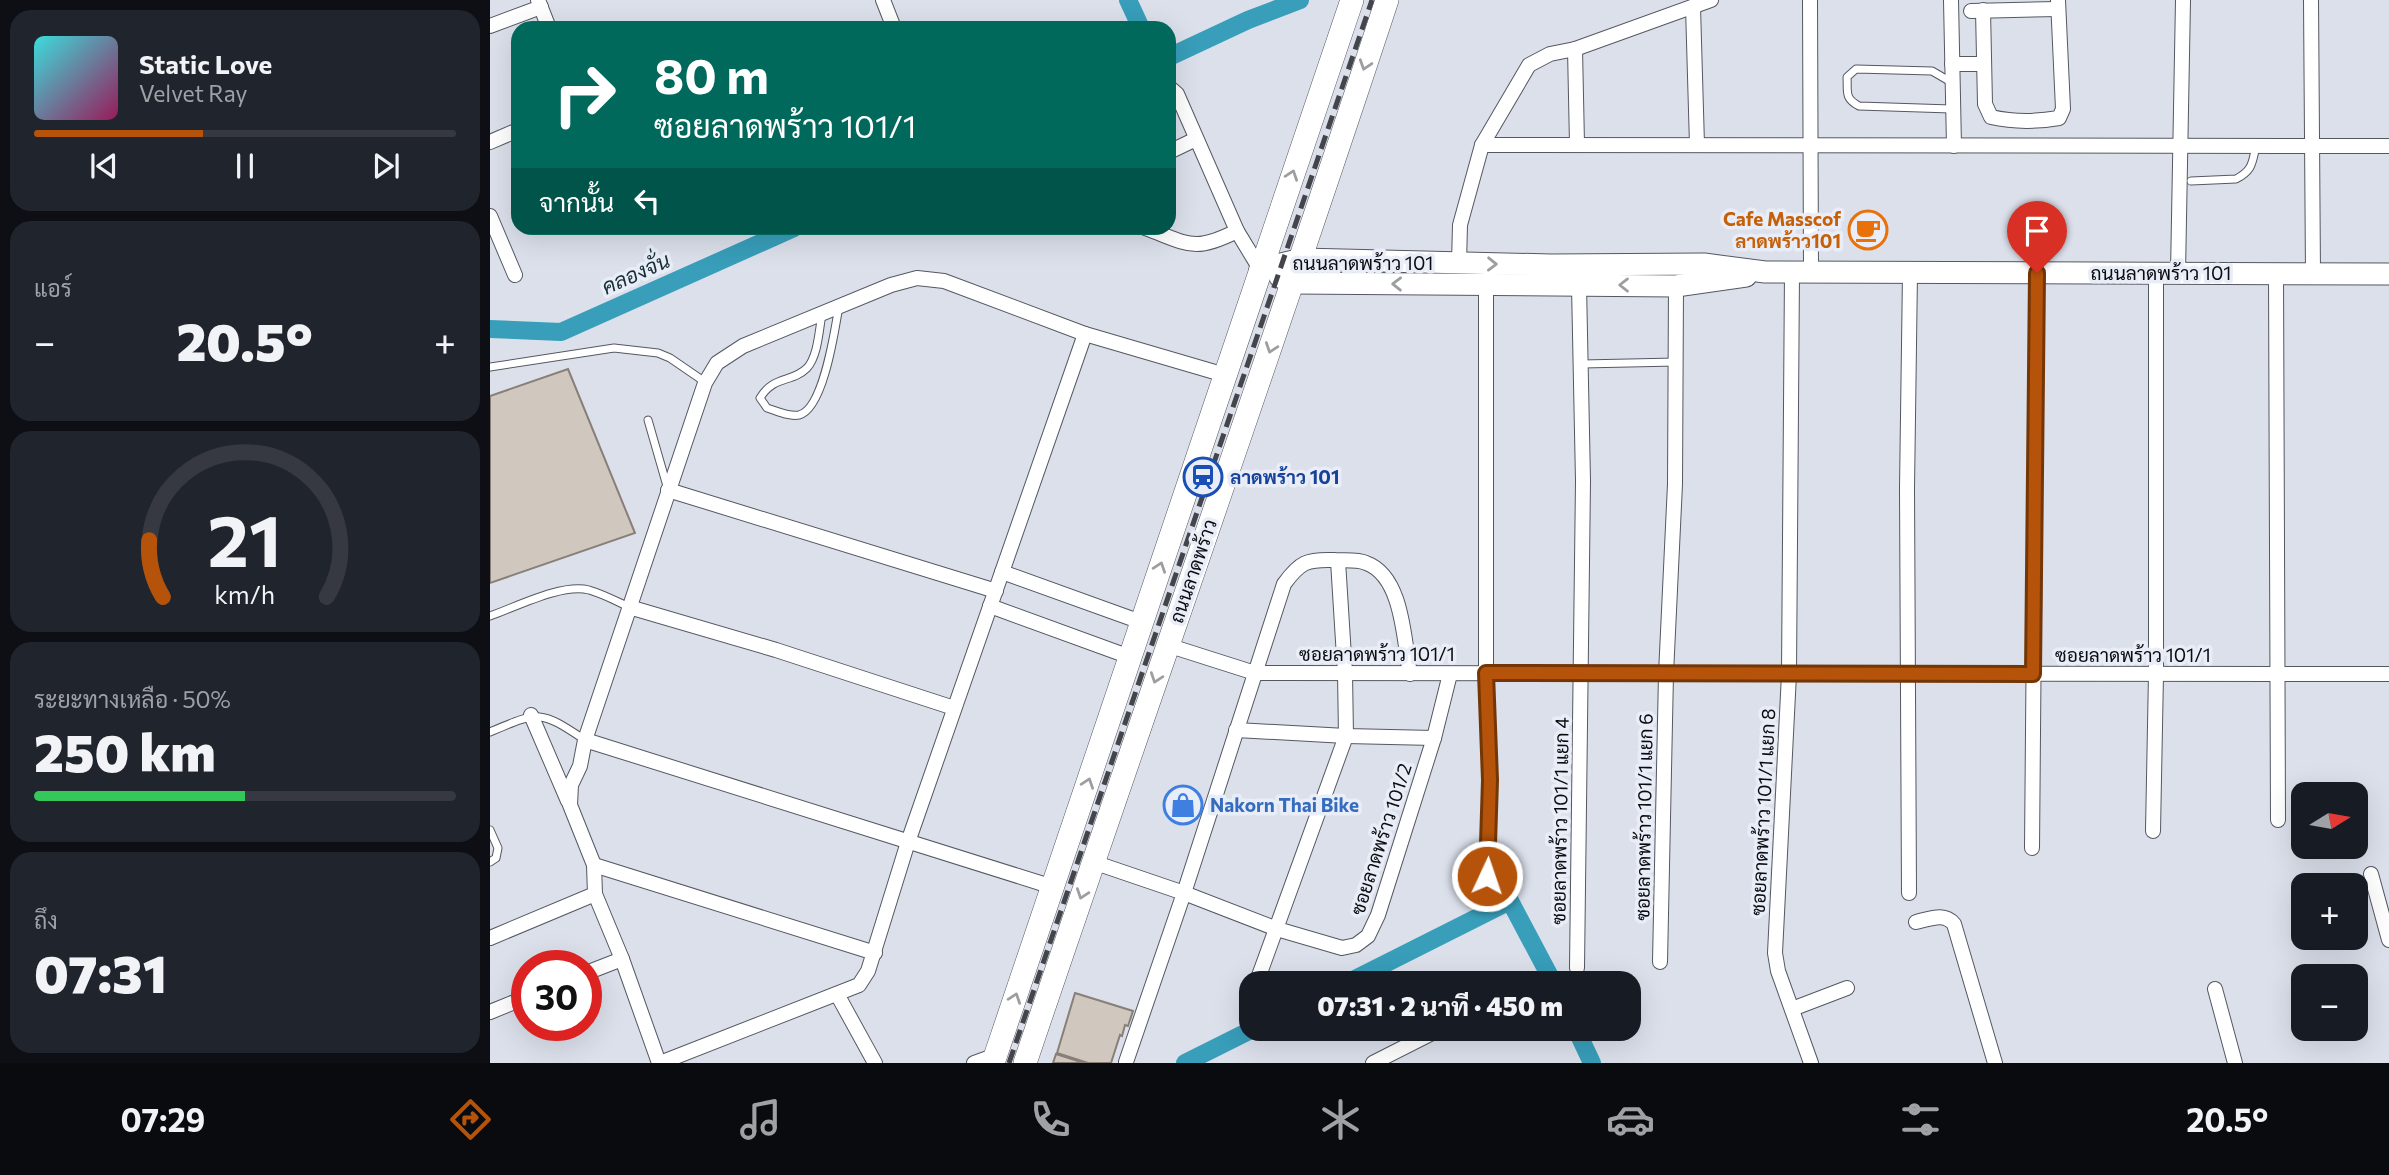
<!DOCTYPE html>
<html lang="th">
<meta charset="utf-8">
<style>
:root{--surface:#171b24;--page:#20242c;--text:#f1f3f6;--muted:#9ea1a6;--line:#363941;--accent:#b45309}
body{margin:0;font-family:Commissioner,Sarabun,sans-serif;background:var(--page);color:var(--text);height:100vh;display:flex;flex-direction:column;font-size:26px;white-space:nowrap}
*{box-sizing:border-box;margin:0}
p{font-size:23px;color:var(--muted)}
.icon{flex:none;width:38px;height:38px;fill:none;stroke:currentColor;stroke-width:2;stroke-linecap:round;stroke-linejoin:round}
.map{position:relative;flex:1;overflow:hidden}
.side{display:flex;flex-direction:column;gap:10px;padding:10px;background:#0d0f14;width:490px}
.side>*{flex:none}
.top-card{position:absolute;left:21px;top:21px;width:665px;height:214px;border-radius:21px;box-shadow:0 7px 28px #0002;background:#00695c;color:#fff;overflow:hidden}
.needle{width:46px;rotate:79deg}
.controls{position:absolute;left:1801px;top:782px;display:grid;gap:14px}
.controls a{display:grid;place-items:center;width:77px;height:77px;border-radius:14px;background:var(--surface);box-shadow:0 7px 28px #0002;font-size:35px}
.speed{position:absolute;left:21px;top:950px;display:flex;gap:14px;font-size:35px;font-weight:700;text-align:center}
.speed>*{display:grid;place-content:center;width:91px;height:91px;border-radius:50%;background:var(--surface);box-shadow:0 7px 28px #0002;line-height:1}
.speed .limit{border:10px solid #d22;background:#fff;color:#111}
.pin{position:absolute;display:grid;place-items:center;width:60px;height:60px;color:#fff;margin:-72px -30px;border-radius:50% 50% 50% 0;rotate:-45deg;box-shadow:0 0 7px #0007}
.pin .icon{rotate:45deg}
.me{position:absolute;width:77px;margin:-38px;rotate:3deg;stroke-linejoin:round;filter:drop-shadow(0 0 5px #0008)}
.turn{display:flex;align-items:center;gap:24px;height:147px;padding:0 28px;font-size:32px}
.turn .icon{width:91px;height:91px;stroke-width:2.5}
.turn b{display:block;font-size:49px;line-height:60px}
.then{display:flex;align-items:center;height:66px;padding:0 28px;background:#0003;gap:14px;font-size:26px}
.big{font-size:52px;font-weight:800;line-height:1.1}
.side .card{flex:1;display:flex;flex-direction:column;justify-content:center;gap:10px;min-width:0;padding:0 24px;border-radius:21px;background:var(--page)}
.side .dial{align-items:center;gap:0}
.dial svg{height:182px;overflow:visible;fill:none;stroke:var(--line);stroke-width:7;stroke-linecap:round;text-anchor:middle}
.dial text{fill:var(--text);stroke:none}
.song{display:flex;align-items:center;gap:21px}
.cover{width:84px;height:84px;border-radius:10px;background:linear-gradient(135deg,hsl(180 70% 55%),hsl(330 70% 35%))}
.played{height:7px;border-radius:4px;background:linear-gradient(90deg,var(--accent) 40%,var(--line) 40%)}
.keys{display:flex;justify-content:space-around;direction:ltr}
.heat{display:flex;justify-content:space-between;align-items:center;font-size:38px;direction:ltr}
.charge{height:10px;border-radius:5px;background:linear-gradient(90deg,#34c759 50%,var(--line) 0)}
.trip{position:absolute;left:749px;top:971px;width:402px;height:70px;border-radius:21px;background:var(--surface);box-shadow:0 7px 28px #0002;font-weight:800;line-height:70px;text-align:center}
.tab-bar{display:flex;height:112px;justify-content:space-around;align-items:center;background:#090b0e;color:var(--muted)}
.tab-bar .icon{width:49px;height:49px}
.tab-bar .active{color:var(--accent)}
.tab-bar b{font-size:32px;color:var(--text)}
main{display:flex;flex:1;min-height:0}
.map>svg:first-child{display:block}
</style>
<main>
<section class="side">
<div class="card">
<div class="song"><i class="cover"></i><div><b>Static Love</b><p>Velvet Ray</p></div></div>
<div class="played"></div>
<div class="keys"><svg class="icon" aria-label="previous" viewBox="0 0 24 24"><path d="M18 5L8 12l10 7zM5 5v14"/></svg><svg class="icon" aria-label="pause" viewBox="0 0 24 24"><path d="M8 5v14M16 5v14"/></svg><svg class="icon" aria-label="next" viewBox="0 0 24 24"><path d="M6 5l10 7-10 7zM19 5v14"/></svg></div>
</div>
<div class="card"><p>แอร์</p>
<div class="heat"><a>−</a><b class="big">20.5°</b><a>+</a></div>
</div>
<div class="card dial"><svg viewBox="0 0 100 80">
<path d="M14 69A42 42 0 1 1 86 69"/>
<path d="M14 69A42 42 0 0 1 8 44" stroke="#b45309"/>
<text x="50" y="56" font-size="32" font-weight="700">21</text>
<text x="50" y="72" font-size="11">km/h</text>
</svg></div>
<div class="card"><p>ระยะทางเหลือ · 50%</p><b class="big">250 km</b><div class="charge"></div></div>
<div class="card"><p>ถึง</p><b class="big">07:31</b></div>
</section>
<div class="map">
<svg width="1899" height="1063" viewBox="0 0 1899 1063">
<rect width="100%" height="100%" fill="#dbe0eb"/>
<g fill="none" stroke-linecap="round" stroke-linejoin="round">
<g stroke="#389eba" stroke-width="18">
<path d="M 638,0 L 651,28"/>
<path d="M 679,57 L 758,20 L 810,0"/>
<path d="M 0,329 L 71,332 L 304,228"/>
<path d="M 855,984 L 1020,901 L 1064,984"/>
<path d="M 1086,1029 L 1102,1063"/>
<path d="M 695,1063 L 763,1029"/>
</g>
</g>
<g fill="#d0c7bf" stroke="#887f78" stroke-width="2">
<path d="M 78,369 L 145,533 L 0,583 L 0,396 Z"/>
<path d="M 585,993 L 643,1011 L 638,1026 L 635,1025 L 632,1036 L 630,1035 L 621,1063 L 598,1063 L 567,1053 Z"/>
<path d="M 566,1054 L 594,1063 L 563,1063 Z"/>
</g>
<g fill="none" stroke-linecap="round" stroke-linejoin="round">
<defs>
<g id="lane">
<path d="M 1461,82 L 1442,71 L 1366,69 L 1357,77 C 1358,92 1354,98 1369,106 L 1461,109"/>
<path d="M 1701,181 L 1746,179 C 1763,170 1762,163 1766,146"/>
<path d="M 332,314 C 329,330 328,356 317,368 C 302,383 284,375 270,398 L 277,408 C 287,411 299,417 309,415 C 334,409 345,328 349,306"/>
<path d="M 1092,364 L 1186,362"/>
<path d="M 0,367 L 124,348 L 168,353 L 180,358 L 215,382"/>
<path d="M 158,420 L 177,486"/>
<path d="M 0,616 C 26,607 72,583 99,590 C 113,594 126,601 139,607"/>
<path d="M 0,732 C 49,711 50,710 95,740"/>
<path d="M 0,830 L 8,848 L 6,858 L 0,862"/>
</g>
<g id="street">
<path d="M 48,0 L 59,28"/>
<path d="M 393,0 L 404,28"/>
<path d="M 1320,0 L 1321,272"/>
<path d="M 1461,0 L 1464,146"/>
<path d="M 1821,0 L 1823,274"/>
<path d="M 1203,7 L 1207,145"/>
<path d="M 1493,10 L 1495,104 L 1501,117 C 1523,122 1546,122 1569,118 L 1573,109 L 1568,0"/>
<path d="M 1481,11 L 1568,9"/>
<path d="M 0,26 L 51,7"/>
<path d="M 1085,49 L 1087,144"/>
<path d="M 1462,64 L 1494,64"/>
<path d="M 679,87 L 687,94 L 747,231 L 770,269"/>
<path d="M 0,142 L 28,130"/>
<path d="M 992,145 L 1899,146"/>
<path d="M 679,152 L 706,139"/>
<path d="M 0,216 L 25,275"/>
<path d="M 655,228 C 699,244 703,253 747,231"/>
<path d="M 969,263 L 970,225 L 992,145 L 1039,65 L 1060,54 L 1085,49 L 1221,0"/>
<path d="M 1302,272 L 1299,674 L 1285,953 L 1288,971 L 1321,1063"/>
<path d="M 1688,273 L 1693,0"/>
<path d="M 1786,274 L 1788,820"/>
<path d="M 178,490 L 506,591"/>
<path d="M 512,572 L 651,622"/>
<path d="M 500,606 L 640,657"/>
<path d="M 139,607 L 286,650 L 464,708"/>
<path d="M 677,645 L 765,673 L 1899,674"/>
<path d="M 41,715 L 78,801"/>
<path d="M 746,730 L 856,736 L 944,738"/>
<path d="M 95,740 L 563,887"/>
<path d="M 1663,831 L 1666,674 L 1666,273"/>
<path d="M 1542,848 L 1547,273"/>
<path d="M 603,862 L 694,893 L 787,929 L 852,948 L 866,945 L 878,936 L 888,915 L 944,738 L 960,674"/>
<path d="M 104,865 L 385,953"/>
<path d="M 1881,874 L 1899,940"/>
<path d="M 1419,893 L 1417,488 L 1420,273"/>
<path d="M 996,896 L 1000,780 L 996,673 L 996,285"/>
<path d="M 1426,922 C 1440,919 1454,912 1464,924 L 1505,1063"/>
<path d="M 0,938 L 105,894"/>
<path d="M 1170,962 L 1176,674 L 1185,484 L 1186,286"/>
<path d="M 1087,968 L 1093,481 L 1089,285"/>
<path d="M 96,973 L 132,959"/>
<path d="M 766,984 L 856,736 L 855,673 L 848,561"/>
<path d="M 1725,989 L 1745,1063"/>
<path d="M 347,994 L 385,1063"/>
<path d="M 1302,1009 L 1357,988"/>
<path d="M 0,1012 L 37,997"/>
<path d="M 636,1062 L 694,893 L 794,584 C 810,562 817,559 844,560 C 854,561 867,559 876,563 C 913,576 914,641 920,674"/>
<path d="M 169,1063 L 132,959 L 105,894 L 104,865 L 80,805 L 81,785 L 90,766 L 95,740 L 215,383 L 227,363 L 253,346 L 401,285 L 427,278 L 454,281 L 595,334 L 735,375"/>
<path d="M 170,1063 L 369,985 L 378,971 L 418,842 L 595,334"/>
<path d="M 484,1063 L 506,1055"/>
<path d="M 883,1063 L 950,1029"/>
</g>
<g id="secondary">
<path d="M 770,269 L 812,259 L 1061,265 L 1214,264 L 1275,272 L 1899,274"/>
<path d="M 790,277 L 803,283 L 1186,286 L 1256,276"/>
</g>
<g id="primary">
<path d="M 503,1063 L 862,0"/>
<path d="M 535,1063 C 655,708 780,356 897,0"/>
</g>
</defs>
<use href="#lane" stroke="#545861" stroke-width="9"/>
<use href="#street" stroke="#545861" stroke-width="16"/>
<use href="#secondary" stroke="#545861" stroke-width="23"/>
<use href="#primary" stroke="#545861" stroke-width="24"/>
<use href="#lane" stroke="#fff" stroke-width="7"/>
<use href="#street" stroke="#fff" stroke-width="14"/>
<use href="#secondary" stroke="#fff" stroke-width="21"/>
<use href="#primary" stroke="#fff" stroke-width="23"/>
<path stroke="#43454b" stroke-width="5" stroke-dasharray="14 7" stroke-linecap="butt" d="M 519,1063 L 882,0"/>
</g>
<defs><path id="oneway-chevron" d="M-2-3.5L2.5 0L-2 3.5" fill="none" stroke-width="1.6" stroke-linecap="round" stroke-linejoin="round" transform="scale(1.75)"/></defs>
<g stroke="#9d9e9f">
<use href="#oneway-chevron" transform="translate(875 65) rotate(108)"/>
<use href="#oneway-chevron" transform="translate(802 175) rotate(-71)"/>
<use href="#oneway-chevron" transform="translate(1002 264) rotate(1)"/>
<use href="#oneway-chevron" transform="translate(907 284) rotate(-179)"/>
<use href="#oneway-chevron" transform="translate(1134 285) rotate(-180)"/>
<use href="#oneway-chevron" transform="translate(781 348) rotate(109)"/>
<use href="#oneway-chevron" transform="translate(670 567) rotate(-71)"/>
<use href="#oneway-chevron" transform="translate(666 678) rotate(109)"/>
<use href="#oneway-chevron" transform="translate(598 783) rotate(-71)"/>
<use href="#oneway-chevron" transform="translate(592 894) rotate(109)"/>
<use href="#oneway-chevron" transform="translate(525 998) rotate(-71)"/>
</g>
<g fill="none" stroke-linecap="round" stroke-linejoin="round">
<defs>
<path id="route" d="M 997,876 L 1000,780 L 996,673 L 1543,674 L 1547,273"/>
</defs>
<use href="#route" stroke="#753606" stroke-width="18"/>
<use href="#route" stroke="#b45309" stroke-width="12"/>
</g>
<defs>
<symbol id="cafe-ring" viewBox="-11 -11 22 22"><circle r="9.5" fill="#e9edf8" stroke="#e8710a" stroke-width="1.5"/><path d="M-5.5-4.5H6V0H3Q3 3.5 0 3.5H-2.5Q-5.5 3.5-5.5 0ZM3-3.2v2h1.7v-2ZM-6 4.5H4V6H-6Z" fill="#e8710a"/></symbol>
<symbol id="station-ring" viewBox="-11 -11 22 22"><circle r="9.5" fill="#e9edf8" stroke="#1a4fb4" stroke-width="1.5"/><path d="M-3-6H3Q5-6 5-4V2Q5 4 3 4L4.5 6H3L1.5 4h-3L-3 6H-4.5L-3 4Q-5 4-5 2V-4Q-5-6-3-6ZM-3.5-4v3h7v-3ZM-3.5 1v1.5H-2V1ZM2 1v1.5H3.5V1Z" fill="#1a4fb4"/></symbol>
<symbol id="shop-ring" viewBox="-11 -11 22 22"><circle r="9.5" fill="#e9edf8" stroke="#3f7fe0" stroke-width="1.5"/><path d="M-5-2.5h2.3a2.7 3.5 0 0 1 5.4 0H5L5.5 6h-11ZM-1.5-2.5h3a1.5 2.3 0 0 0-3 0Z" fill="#3f7fe0"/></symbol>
</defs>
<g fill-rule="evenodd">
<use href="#cafe-ring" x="1356" y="208" width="44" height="44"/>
<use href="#station-ring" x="691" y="455" width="44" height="44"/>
<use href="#shop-ring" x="671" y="783" width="44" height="44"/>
</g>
<g text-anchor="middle" stroke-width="7" stroke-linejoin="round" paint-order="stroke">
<g font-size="19" font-weight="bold" fill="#c56008" stroke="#e9edf8" text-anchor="end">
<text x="1351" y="226">Cafe Masscof<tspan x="1351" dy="22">ลาดพร้าว101</tspan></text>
</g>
<g font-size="19" fill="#0b0c10" stroke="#e9edf8">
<text x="873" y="270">ถนนลาดพร้าว 101</text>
<text x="1671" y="280">ถนนลาดพร้าว 101</text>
<text transform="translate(703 571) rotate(-71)" y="7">ถนนลาดพร้าว</text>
<text x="887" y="661">ซอยลาดพร้าว 101/1</text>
<text x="1643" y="662">ซอยลาดพร้าว 101/1</text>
<text transform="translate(1273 812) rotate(-87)" y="7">ซอยลาดพร้าว 101/1 แยก 8</text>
<text transform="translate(1154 817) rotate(-89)" y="7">ซอยลาดพร้าว 101/1 แยก 6</text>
<text transform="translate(1070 821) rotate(-89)" y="7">ซอยลาดพร้าว 101/1 แยก 4</text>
<text transform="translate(891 839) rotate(-72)" y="7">ซอยลาดพร้าว 101/2</text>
</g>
<g font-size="19" font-weight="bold" fill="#164399" stroke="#e9edf8" text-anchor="start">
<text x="740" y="484">ลาดพร้าว 101</text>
</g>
<g font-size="19" font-weight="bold" fill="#366cbe" stroke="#e9edf8" text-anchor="start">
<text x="720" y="812">Nakorn Thai Bike</text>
</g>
<g font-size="21" font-style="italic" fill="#182e35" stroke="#e9edf8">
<text transform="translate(146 274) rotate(-24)" y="7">คลองจั่น</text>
</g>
</g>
</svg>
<div class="controls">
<a><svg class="needle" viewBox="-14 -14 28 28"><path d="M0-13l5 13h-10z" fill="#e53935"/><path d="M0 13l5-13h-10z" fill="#9ea1a6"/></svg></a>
<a>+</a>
<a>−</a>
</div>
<div class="speed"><div class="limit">30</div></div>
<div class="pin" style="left:1547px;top:273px;background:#d93025"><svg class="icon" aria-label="arrive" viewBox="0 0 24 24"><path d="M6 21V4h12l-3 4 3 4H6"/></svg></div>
<svg class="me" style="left:997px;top:876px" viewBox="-20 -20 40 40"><circle r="17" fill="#b45309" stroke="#fff" stroke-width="3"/><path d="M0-11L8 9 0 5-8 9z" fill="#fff"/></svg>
<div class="trip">07:31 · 2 นาที · 450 m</div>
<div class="top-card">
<div class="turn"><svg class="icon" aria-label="right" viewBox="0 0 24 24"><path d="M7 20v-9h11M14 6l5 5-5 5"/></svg><div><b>80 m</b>ซอยลาดพร้าว 101/1</div></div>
<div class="then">จากนั้น<svg class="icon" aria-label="left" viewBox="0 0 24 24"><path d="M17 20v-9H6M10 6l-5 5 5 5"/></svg></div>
</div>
</div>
</main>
<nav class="tab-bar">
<b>07:29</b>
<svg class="icon active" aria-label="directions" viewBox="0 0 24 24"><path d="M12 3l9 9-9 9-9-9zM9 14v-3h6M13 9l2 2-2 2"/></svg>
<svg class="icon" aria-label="music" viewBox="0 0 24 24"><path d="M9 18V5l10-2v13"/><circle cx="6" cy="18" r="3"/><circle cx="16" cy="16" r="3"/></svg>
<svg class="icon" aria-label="phone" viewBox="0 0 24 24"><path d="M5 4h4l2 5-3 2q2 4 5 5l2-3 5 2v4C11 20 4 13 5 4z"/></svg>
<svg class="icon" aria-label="climate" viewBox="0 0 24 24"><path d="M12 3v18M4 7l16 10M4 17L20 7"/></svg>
<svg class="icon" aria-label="car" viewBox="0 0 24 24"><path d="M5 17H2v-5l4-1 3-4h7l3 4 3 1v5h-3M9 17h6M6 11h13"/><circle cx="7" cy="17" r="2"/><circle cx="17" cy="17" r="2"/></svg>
<svg class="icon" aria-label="filters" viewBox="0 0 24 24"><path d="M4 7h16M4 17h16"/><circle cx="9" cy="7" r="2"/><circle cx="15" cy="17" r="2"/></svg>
<b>20.5°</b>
</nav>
